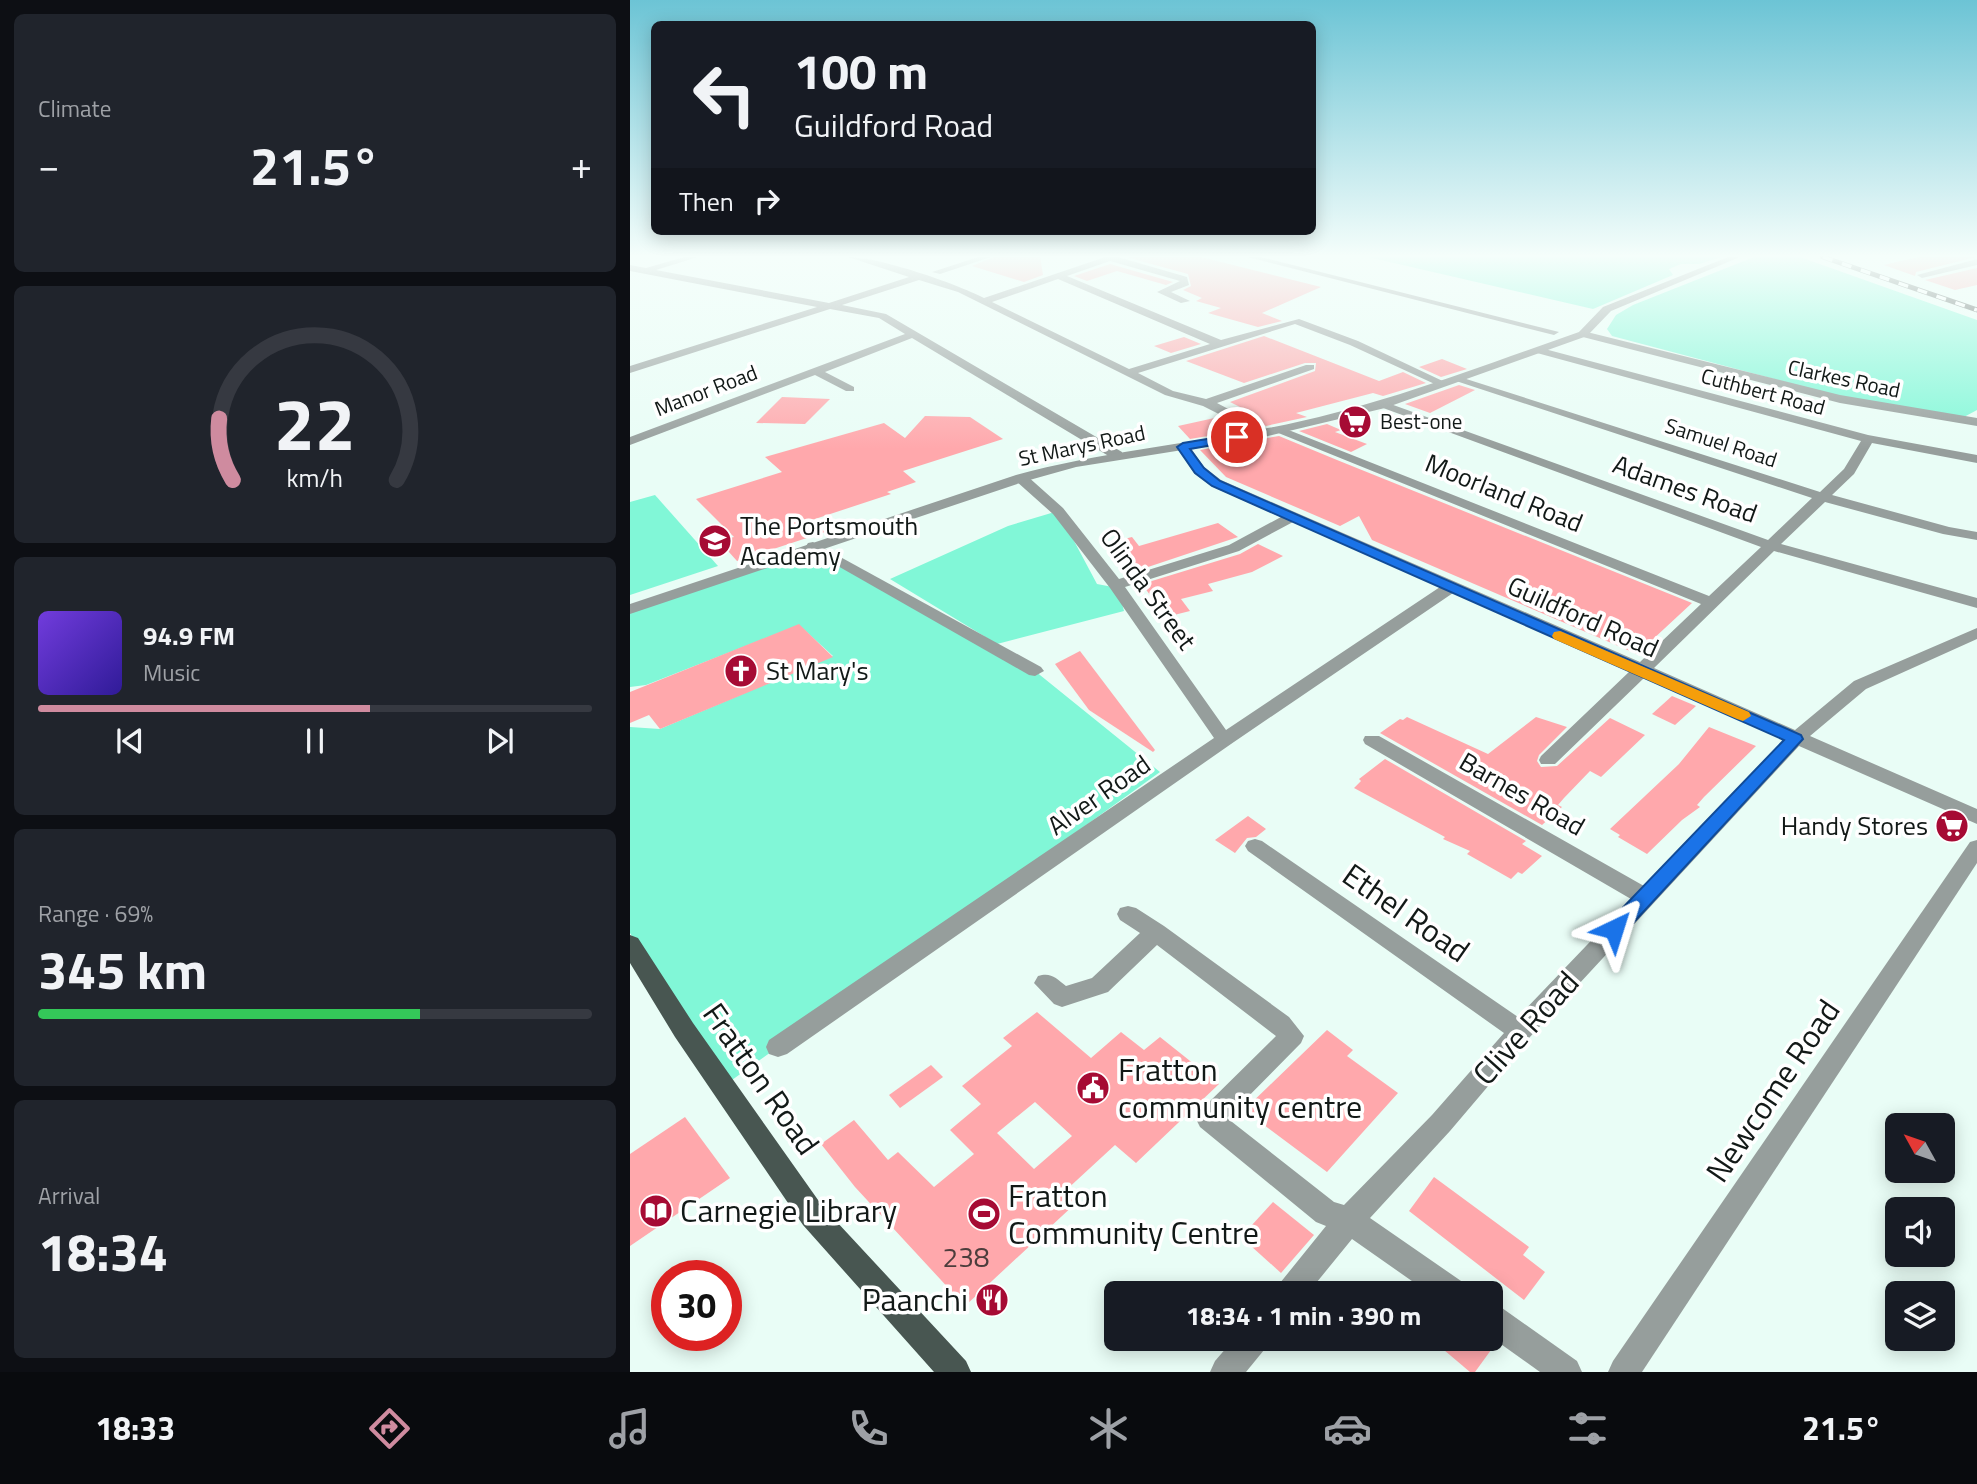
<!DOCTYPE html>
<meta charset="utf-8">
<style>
:root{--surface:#171b24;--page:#20242c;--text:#f1f3f6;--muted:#9ea1a6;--line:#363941;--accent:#cf8b9f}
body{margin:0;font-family:"Titillium Web",sans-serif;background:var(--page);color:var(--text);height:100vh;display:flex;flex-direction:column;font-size:26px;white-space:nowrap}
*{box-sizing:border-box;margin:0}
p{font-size:23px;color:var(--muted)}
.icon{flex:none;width:38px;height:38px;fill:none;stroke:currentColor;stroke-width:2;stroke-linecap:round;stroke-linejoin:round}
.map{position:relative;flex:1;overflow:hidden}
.side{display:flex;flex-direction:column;gap:14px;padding:14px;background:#0d0f14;width:630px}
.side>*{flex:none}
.hud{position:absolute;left:21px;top:21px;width:665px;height:214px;border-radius:10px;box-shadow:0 4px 18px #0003;background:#171b24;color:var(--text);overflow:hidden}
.needle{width:46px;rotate:310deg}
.tools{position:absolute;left:1255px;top:1113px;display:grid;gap:14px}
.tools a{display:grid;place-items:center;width:70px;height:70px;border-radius:10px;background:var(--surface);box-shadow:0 4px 18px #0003;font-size:35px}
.speed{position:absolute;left:21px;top:1260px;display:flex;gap:14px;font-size:35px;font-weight:700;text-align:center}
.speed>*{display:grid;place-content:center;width:91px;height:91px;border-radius:50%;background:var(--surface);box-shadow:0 4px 18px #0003;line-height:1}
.speed .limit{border:10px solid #d22;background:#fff;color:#111}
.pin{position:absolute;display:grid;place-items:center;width:60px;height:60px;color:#fff;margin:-30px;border:4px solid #fff;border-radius:50%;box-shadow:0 2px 7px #0007}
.me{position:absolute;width:77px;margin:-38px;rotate:41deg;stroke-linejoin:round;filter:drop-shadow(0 0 5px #0008)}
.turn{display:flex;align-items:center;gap:24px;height:147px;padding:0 28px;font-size:32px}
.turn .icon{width:91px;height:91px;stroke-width:2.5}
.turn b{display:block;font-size:49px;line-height:60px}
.then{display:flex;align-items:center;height:66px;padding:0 28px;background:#0003;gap:14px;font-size:26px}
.big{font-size:52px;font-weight:700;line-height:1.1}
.side .card{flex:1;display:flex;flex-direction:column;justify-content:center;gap:10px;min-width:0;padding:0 24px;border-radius:10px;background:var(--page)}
.side .dial{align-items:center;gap:0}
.dial svg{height:182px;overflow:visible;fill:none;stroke:var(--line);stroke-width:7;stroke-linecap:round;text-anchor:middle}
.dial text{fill:var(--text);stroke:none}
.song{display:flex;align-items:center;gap:21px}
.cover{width:84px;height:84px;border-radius:10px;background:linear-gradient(135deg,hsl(260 70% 55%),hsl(250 70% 35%))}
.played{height:7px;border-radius:4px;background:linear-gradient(90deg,var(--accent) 60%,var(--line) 60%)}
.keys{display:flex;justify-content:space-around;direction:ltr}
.heat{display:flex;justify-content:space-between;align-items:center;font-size:38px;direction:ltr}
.charge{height:10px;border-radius:5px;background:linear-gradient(90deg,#34c759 69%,var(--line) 0)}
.trip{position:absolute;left:474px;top:1281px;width:399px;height:70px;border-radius:10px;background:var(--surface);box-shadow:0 4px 18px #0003;font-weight:700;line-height:70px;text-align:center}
.tab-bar{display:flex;height:112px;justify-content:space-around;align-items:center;background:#090b0e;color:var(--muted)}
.tab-bar .icon{width:49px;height:49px}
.tab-bar .on{color:var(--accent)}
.tab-bar b{font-size:32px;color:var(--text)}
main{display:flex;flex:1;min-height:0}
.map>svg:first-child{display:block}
</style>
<main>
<section class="side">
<div class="card"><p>Climate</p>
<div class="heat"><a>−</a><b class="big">21.5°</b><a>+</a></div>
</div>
<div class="card dial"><svg viewBox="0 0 100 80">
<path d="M14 69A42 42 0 1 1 86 69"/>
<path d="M14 69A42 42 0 0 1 8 42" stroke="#cf8b9f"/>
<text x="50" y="56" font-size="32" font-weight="700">22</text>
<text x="50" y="72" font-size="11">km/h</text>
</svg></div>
<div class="card">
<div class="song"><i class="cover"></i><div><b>94.9 FM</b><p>Music</p></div></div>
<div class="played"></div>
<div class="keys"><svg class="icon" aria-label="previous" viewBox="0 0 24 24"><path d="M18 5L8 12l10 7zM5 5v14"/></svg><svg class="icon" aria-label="pause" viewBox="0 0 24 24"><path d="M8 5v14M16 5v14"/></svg><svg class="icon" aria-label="next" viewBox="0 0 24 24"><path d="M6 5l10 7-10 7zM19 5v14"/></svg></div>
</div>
<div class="card"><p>Range · 69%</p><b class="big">345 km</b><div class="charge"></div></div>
<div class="card"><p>Arrival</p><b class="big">18:34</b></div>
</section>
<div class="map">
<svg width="1347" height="1372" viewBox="0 0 1347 1372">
<rect width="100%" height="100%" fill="#e9fdf6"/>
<g fill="#81f7d7">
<path d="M 738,257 L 1091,257 L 1069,264 L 1051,264 L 1039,269 L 1043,275 L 963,309 Z"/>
<path d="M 1124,257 L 1170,257 L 1347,320 L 1347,410 L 1334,417 L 1208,396 L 982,336 L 977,329 L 986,315 L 1003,305 Z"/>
<path d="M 25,495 L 88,566 L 0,595 L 0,502 Z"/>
<path d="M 428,511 L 467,584 L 488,588 L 494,611 L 367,644 L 260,579 L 378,526 Z"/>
<path d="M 183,546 L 405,671 L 530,772 L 95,1085 L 0,933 L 0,727 L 30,729 L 203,656 L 169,625 L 16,685 L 0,687 L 0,609 Z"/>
</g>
<g fill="#ffa8ac" fill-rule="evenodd">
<path d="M 364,257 L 410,257 L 413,275 L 394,282 L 342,266 Z"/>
<path d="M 496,257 L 571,257 L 691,287 L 632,313 L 652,321 L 628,327 L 578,313 L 591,308 L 566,301 L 572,298 L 553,290 L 561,286 L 558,274 Z"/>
<path d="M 1288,257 L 1346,257 L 1286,272 L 1285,276 L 1254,265 Z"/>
<path d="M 480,264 L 543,282 L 536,285 L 487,271 L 457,281 L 444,276 Z"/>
<path d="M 1347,268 L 1347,285 L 1325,290 L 1295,280 Z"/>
<path d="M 634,336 L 749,381 L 773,372 L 796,383 L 753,396 L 743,393 L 666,413 L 677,417 L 636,426 L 611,413 L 618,411 L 600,402 L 685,371 L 686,363 L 675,363 L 614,383 L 556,361 Z"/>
<path d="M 554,337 L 571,344 L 541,353 L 524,346 Z"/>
<path d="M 812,359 L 837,369 L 811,377 L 789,367 Z"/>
<path d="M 829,385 L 845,390 L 800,413 L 775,404 Z"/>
<path d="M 152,397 L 200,399 L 175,424 L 126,423 Z"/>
<path d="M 295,416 L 340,417 L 373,439 L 273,471 L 286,482 L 257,492 L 261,494 L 182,520 L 195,532 L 107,561 L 89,541 L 104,537 L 66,499 L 152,472 L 135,457 L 254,423 L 275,438 Z"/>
<path d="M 589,417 L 614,430 L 560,439 L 548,426 Z"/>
<path d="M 697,424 L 711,430 L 705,432 L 737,444 L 721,452 L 669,431 Z"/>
<path d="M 649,436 L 707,460 L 1062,603 L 1007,654 L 742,540 L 729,516 L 710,526 L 596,477 L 570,450 Z"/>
<path d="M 588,523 L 608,537 L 503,572 L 478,543 L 502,537 L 509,546 Z"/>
<path d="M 628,544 L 653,556 L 622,572 L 578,584 L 583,591 L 551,599 L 560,611 L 536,617 L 512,584 L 610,554 Z"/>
<path d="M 169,624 L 203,657 L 30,729 L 19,715 L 0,723 L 0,692 Z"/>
<path d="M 450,651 L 525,750 L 523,752 L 459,710 L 425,664 Z"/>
<path d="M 1042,696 L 1066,706 L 1045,725 L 1022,714 Z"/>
<path d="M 777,717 L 858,754 L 906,717 L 937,727 L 909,755 L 907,761 L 911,767 L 927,766 L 980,718 L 1015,735 L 971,777 L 960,771 L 934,798 L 928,805 L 932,807 L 912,825 L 750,733 L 770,719 L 773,720 Z"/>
<path d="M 1079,727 L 1126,746 L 1074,797 L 1067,805 L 1070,807 L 1052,820 L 1017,854 L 988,837 L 990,835 L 980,829 L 1049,764 Z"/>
<path d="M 755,759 L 896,841 L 892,844 L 912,856 L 892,874 L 888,872 L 881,879 L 837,854 L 840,851 L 813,839 L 815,837 L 724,788 L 731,781 L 729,779 Z"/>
<path d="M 618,816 L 636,829 L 626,837 L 617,838 L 605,853 L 585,840 Z"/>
<path d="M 407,1012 L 461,1058 L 491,1032 L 514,1050 L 530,1037 L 589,1084 L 506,1163 L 485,1145 L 434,1192 L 446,1203 L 335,1306 L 225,1187 L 191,1144 L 224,1120 L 258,1160 L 268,1152 L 304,1187 L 344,1154 L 320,1130 L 351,1104 L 332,1086 L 382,1046 L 373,1038 ZM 405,1102 L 442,1136 L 404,1169 L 367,1133 Z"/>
<path d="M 697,1030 L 723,1050 L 717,1056 L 768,1093 L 697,1172 L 614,1110 Z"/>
<path d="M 301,1065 L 313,1077 L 270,1108 L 259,1095 Z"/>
<path d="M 55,1117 L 100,1178 L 0,1246 L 0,1154 Z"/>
<path d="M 804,1177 L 899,1247 L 893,1255 L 915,1272 L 894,1300 L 779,1211 Z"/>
<path d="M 643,1202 L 684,1235 L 651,1273 L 611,1237 Z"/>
<path d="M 822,1339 L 847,1339 L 861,1350 L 845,1372 L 840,1372 L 814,1350 Z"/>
</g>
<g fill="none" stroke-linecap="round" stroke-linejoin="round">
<g fill="#969e9c" fill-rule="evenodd">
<path d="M 54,257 L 68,257 L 26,270 L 199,303 L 279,277 L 218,257 C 249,257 325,283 354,298 L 475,257 L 488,257 L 557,277 L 559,285 L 541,292 L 560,301 L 551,303 L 527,292 L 550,281 L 480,261 L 437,276 L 591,340 L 669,319 L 728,341 L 819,384 L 809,386 L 720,345 L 665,324 L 508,373 L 543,391 L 576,399 L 676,365 L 684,365 L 684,369 L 587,403 L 638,430 L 640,433 L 634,437 L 573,406 L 535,395 L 328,292 L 289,280 L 212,305 L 256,314 L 492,452 L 492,458 L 482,458 L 282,338 L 195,372 L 224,387 L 224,391 L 216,391 L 185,375 L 0,445 L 0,437 L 275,334 L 249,318 L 200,309 L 0,373 L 0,366 L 187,307 L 0,271 L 0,265 L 16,268 ZM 428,279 L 580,344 L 499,369 L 362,302 Z"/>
<path d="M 348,257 L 361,257 L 310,274 L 302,272 Z"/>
<path d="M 617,257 L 631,257 L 929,332 L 924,335 Z"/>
<path d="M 1347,259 L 1347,265 L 1292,278 L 1287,275 Z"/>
<path d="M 953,331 L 1210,395 L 1347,418 L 1347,426 L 1210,403 L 949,336 L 949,332 Z"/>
<path d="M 911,348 L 1238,435 L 1347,455 L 1347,463 L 1242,443 L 1224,474 L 1202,495 L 1319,527 L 1347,532 L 1347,540 L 1313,534 L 1195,502 L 1151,544 L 1347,598 L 1347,608 L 1144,551 L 1024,668 L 1165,730 L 1224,681 L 1347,628 L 1347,639 L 1236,689 L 1180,736 L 1347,809 L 1347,824 L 1169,746 L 899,1038 L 820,1131 L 740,1218 L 834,1283 L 839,1293 L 799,1293 L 722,1239 L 678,1293 L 645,1293 L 650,1283 L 696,1226 L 686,1222 L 570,1127 L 566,1119 L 570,1111 L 646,1036 L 527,945 L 478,992 L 432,1007 L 424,1004 L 404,983 L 408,976 C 421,972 426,978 436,986 L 462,978 L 510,933 L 490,920 L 487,914 L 490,908 L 498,906 L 506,908 L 534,926 L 659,1017 L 674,1036 L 671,1043 L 597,1118 L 704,1202 L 714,1205 L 802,1115 L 874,1033 L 618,851 L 615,846 L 618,841 L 625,839 L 632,841 L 888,1017 L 1001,899 L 735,744 L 733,740 L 735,736 L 749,736 L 1014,886 L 1154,740 L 1014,678 L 925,764 L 911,764 L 909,760 L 911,756 L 1000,671 L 823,593 L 601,744 L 157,1054 L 148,1057 L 139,1054 L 136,1047 L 139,1040 L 584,738 L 480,588 L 423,514 L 386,481 L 386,475 L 396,475 L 433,508 L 489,579 L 599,545 L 651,517 L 581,486 L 564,473 L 547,447 L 548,444 L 558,444 L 574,467 L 591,480 L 1010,662 L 1071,604 L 641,430 L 643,427 L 651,427 L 1079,596 L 1131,547 L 745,405 L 755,402 L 1138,540 L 1182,498 L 820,379 L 830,377 L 1190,492 L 1214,469 L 1231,441 L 907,353 L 906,351 ZM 663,522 L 810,587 L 596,730 L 495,587 L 609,551 Z"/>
<path d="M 183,542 L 411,667 L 414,671 L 405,676 L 399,675 L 178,549 L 176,546 L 178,543 Z"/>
<path d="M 1347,840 L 1347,863 L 1012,1372 L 978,1372 L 983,1361 L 1340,842 Z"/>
<path d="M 861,1304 L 872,1308 L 947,1361 L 952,1372 L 910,1372 L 861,1337 Z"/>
<path d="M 604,1339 L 638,1339 L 634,1350 L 616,1372 L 580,1372 L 585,1361 Z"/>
</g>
<path fill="#969e9c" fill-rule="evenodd" d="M 1098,257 L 1110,257 L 981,311 L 957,336 L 755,408 L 634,437 L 446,467 L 396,481 L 0,614 L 0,604 L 386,475 C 467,453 550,445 633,429 C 742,409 845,368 949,332 L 973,307 Z"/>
<path fill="#485651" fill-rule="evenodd" d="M 0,935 L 8,938 L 63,1023 L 193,1207 L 336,1361 L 341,1372 L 304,1372 L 173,1225 L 45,1037 L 0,963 Z"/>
<defs>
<path id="rail" d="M 1193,257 L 1347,310"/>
</defs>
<use href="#rail" stroke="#424c49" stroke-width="5"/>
<use href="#rail" stroke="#fff" stroke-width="3.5" stroke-dasharray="10" stroke-linecap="butt"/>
</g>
<linearGradient id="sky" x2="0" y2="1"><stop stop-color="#6cc4d5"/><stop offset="0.57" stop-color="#f5fefb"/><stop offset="1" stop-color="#f5fefb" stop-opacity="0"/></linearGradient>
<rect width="1347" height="449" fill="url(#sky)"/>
<path fill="#1a73e8" stroke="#114b97" stroke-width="2" d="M 607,434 L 612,437 L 611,440 L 560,449 L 574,468 L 590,481 L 1171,735 L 1173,739 L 992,935 L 984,937 L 977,935 L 974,929 L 977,924 L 1154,740 L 582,486 L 565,473 L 547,447 L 553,443 Z"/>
<path fill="#f59e0b" d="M 930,631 L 1119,712 L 1121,716 L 1113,721 L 1107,719 L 924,639 L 922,636 L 924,632 Z"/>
<defs>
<symbol id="supermarket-disc" viewBox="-11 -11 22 22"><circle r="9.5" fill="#a60b34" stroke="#fff"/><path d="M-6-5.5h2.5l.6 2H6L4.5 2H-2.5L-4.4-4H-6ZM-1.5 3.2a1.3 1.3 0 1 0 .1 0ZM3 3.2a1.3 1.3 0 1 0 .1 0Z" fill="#fff"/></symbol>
<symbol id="school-disc" viewBox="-11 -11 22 22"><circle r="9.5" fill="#a60b34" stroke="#fff"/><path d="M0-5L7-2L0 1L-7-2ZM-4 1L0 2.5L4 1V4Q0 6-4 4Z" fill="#fff"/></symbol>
<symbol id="church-disc" viewBox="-11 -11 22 22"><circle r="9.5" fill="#a60b34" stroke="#fff"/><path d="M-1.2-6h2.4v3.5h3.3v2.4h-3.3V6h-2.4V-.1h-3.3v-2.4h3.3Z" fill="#fff"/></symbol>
<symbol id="civic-disc" viewBox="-11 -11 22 22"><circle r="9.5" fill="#a60b34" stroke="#fff"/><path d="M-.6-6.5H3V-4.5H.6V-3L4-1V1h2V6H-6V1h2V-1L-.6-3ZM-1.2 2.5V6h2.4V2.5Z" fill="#fff"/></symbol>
<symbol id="library-disc" viewBox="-11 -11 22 22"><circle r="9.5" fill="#a60b34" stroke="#fff"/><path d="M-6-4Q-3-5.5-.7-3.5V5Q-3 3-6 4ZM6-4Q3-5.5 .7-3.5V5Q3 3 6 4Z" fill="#fff"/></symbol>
<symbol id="stadium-disc" viewBox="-11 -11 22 22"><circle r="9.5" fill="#a60b34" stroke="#fff"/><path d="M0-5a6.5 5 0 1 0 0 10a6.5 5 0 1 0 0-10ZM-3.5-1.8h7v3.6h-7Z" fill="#fff"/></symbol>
<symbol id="restaurant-disc" viewBox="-11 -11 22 22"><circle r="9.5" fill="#a60b34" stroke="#fff"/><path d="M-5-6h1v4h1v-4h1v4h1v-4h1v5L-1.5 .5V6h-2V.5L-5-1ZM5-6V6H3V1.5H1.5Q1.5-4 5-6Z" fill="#fff"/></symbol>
</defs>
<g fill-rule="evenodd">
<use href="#supermarket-disc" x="706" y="403" width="38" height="38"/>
<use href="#school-disc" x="66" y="522" width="38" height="38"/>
<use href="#church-disc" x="92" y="652" width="38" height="38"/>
<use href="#supermarket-disc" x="1303" y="807" width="38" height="38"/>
<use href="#civic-disc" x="444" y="1069" width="38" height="38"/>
<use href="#library-disc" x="7" y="1192" width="38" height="38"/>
<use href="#stadium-disc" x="335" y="1195" width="38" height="38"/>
<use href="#restaurant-disc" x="343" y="1281" width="38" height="38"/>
</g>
<g text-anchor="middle" stroke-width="7" stroke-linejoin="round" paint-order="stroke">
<g font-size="21" fill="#121917" stroke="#fff">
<text transform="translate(1214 379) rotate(12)" y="7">Clarkes Road</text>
<text transform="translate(76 391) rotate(-21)" y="7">Manor Road</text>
<text transform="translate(1133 392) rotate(15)" y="7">Cuthbert Road</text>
<text transform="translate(1091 443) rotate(18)" y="7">Samuel Road</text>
<text transform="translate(452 446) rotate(-12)" y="7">St Marys Road</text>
</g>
<g font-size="21" fill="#121917" stroke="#fff" text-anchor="start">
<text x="750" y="429">Best-one</text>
</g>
<g font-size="26" fill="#121917" stroke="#fff">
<text transform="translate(1055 489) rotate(20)" y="9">Adames Road</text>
<text transform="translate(874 493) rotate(22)" y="9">Moorland Road</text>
<text transform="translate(518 589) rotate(54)" y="9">Olinda Street</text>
<text transform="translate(953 617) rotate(24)" y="9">Guildford Road</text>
<text transform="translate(892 794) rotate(30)" y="9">Barnes Road</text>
<text transform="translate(469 795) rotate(-35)" y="9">Alver Road</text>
</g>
<g font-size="26" fill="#121917" stroke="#fff" text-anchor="start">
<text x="110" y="535">The Portsmouth<tspan x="110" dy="30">Academy</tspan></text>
<text x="136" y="680">St Mary's</text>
<text x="1298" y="835" text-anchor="end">Handy Stores</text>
</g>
<g font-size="28" fill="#4d3d3c">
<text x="336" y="1267">238</text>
</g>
<g font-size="32" fill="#121917" stroke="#fff">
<text transform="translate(776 913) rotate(35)" y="11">Ethel Road</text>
<text transform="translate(896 1028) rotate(-48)" y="11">Clive Road</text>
<text transform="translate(131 1079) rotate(55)" y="11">Fratton Road</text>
<text transform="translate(1143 1091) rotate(-56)" y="11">Newcome Road</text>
</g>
<g font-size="32" fill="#121917" stroke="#fff" text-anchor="start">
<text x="488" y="1081">Fratton<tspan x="488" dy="37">community centre</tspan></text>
<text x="378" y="1207">Fratton<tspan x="378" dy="37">Community Centre</tspan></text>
<text x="50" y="1222">Carnegie Library</text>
<text x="338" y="1311" text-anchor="end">Paanchi</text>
</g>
</g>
</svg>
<div class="tools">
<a><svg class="needle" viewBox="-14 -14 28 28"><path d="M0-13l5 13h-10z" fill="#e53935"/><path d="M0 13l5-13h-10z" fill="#9ea1a6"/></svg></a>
<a><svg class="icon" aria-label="sound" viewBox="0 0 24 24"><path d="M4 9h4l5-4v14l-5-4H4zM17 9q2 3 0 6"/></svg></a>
<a><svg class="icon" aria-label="layers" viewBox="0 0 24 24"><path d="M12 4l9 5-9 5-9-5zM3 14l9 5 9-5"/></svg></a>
</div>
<div class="speed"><div class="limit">30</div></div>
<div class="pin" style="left:607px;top:437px;background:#d93025"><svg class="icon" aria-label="arrive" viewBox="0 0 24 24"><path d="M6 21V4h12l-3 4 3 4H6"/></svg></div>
<svg class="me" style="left:984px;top:929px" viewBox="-20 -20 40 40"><path d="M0-17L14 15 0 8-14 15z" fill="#1a73e8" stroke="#fff" stroke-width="4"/></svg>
<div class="trip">18:34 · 1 min · 390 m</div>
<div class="hud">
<div class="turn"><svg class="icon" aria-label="left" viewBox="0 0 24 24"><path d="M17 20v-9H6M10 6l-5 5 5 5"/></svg><div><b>100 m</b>Guildford Road</div></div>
<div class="then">Then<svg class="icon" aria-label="right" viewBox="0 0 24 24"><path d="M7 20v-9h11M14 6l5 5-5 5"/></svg></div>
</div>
</div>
</main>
<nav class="tab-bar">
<b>18:33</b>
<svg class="icon on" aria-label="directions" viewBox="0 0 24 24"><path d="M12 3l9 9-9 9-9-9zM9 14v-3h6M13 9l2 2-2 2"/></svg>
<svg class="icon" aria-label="music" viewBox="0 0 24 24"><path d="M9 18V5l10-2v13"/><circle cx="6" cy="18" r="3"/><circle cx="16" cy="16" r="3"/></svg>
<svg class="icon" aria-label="phone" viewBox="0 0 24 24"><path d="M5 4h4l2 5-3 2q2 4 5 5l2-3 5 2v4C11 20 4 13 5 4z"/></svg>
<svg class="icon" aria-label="climate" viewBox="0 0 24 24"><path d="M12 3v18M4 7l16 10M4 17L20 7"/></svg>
<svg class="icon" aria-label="car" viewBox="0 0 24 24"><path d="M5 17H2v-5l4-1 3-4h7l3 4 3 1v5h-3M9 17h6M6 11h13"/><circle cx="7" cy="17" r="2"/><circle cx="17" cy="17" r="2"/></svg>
<svg class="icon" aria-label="filters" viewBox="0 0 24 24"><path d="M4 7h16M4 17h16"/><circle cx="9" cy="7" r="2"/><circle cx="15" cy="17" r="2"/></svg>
<b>21.5°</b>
</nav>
